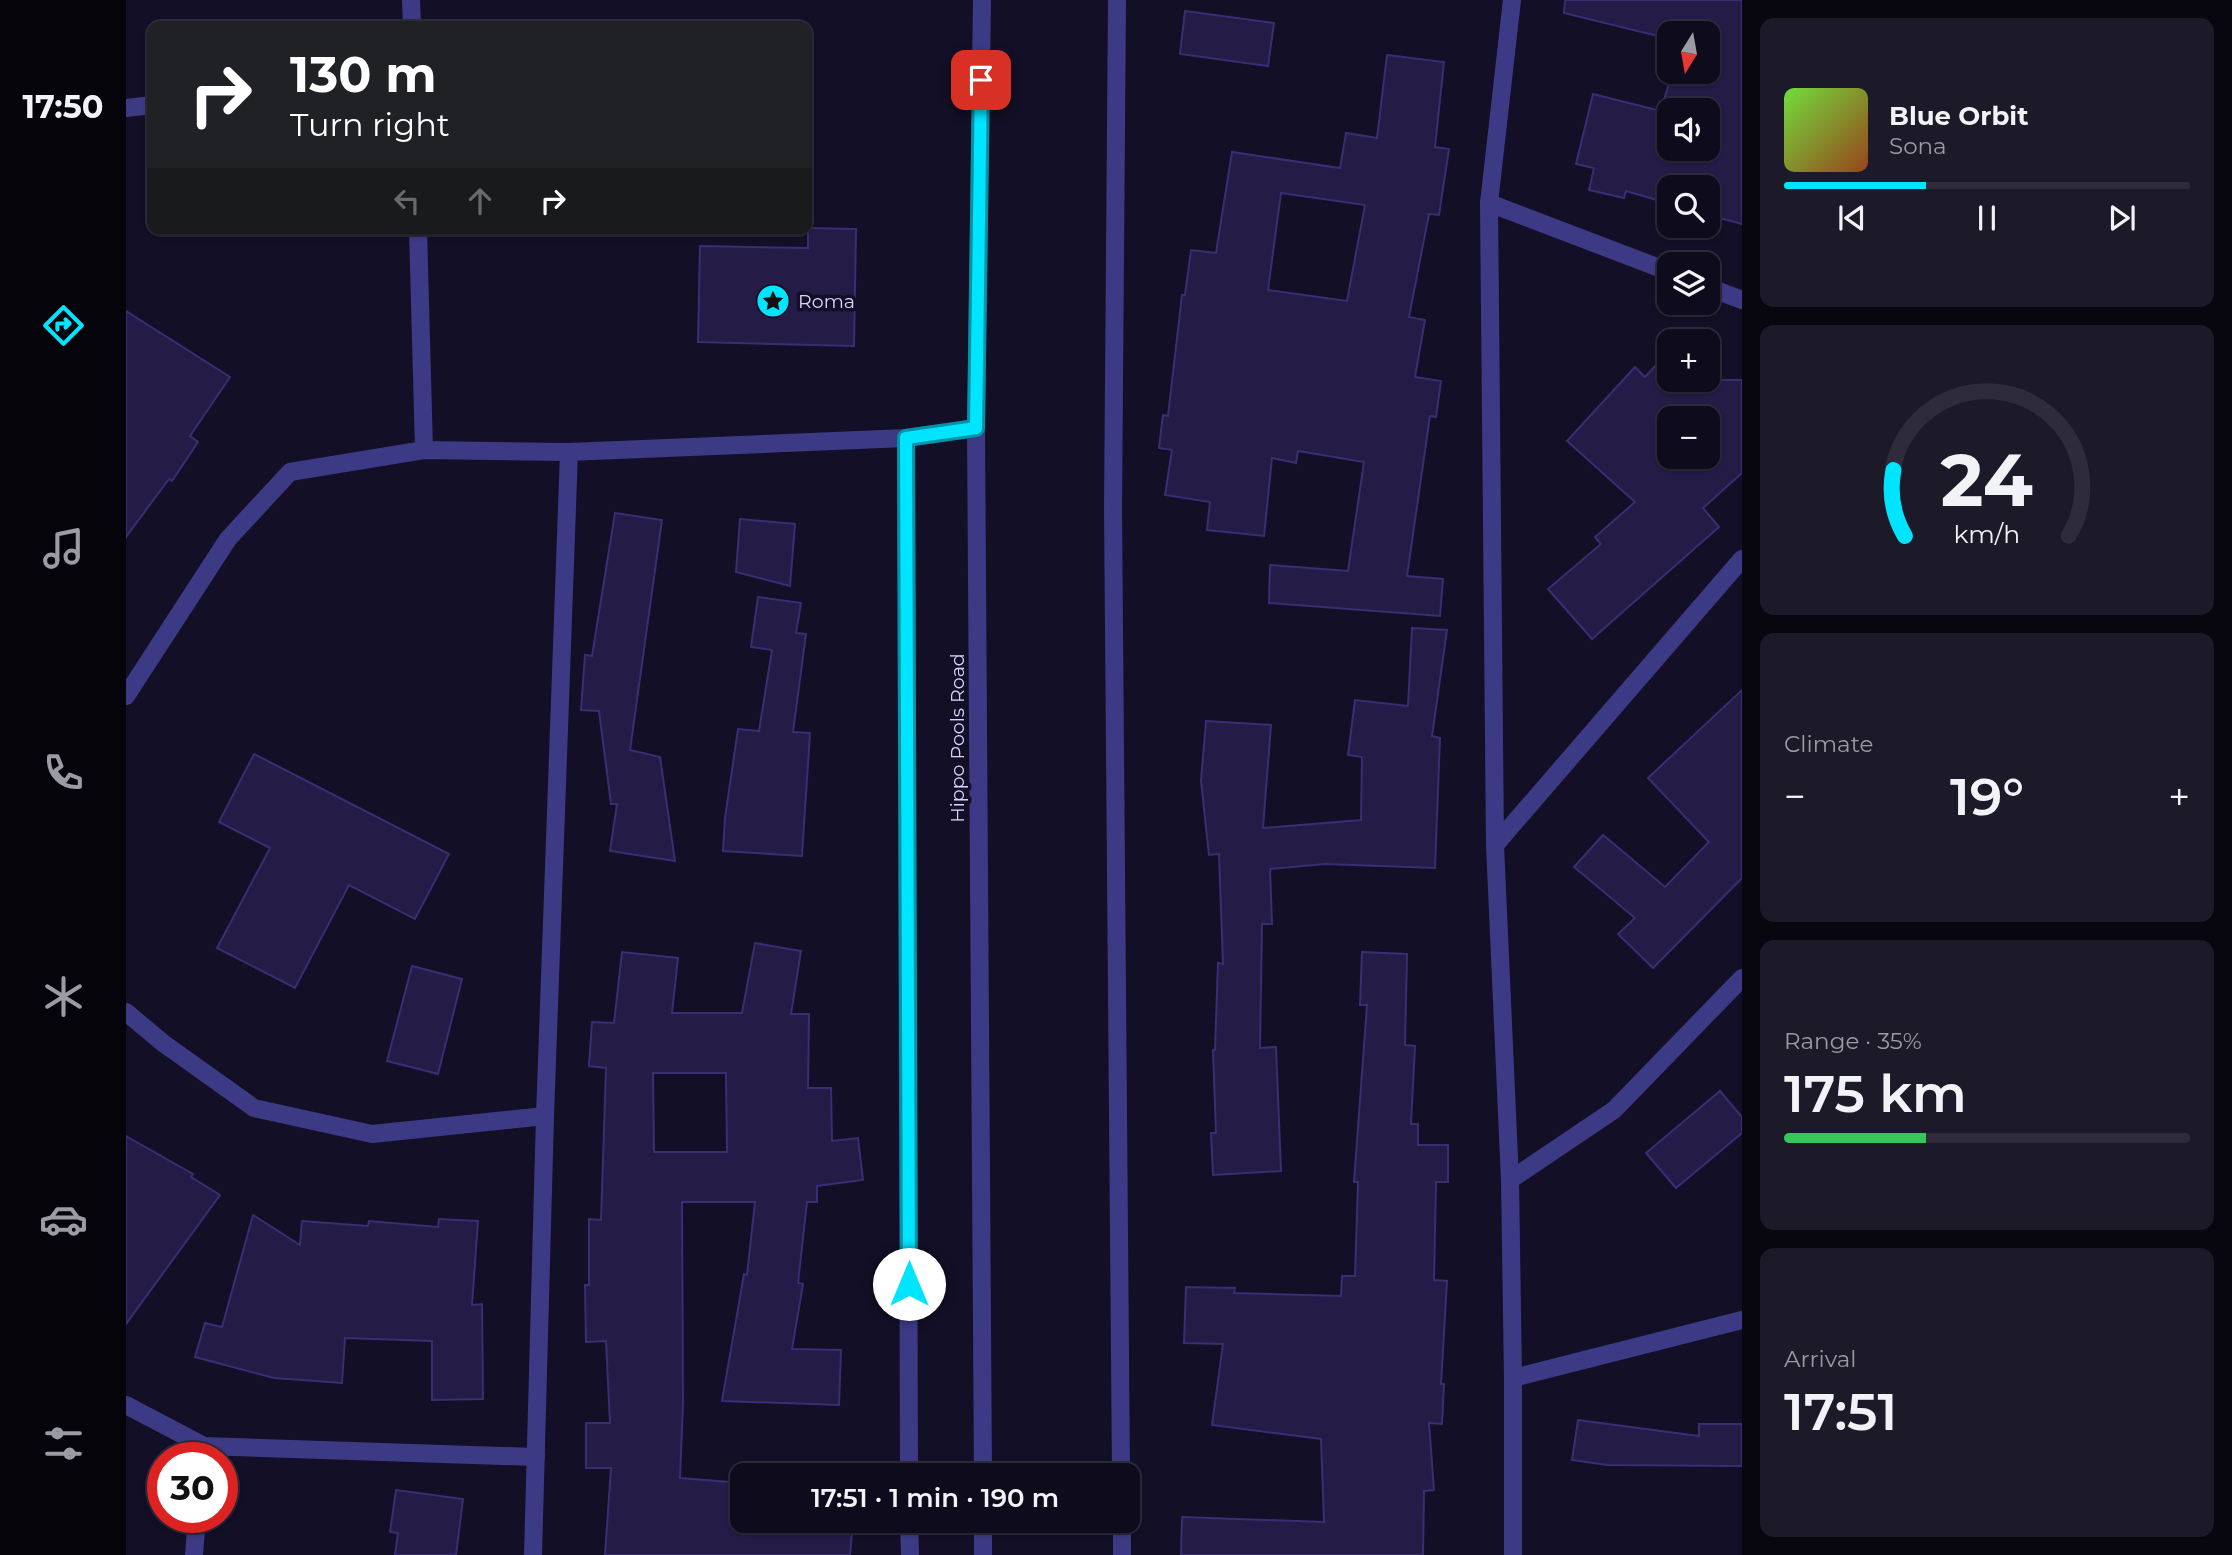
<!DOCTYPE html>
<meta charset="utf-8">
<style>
:root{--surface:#0e0b1c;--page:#1c1929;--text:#f1f3f6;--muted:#9b9ba3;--line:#2e2b3b;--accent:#00e5ff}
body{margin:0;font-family:Montserrat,sans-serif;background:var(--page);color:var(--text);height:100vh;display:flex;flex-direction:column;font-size:26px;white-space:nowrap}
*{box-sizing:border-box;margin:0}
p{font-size:23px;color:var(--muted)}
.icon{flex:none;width:38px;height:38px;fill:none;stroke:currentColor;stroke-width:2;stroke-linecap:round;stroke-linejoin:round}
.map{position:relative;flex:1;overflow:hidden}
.details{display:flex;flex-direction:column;gap:18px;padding:18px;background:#08060f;width:490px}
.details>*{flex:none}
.banner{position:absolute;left:21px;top:21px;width:665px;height:214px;border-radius:14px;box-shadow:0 2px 5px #0004,0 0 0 2px var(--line);background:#202124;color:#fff;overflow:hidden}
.needle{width:46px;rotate:191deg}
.fabs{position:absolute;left:1531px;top:21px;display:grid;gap:14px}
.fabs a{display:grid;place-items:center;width:63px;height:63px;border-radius:14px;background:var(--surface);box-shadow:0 2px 5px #0004,0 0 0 2px var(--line);font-size:35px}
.speed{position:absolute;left:21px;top:1442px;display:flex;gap:14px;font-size:35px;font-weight:700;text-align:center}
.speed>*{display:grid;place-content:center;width:91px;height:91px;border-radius:50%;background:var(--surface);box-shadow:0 2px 5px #0004,0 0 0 2px var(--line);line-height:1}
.speed .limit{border:10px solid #d22;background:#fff;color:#111}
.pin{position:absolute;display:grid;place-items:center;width:60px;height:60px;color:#fff;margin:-30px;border-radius:14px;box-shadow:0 4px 10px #0006}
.me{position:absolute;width:77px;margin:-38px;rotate:0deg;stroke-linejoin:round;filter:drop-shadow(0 0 5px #0008)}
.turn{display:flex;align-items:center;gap:24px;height:147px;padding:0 28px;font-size:32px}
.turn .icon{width:91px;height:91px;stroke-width:2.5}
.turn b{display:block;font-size:49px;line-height:60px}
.lanes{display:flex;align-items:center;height:66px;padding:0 28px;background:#0003;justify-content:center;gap:35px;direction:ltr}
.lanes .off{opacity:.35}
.big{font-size:52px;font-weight:600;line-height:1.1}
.details .tile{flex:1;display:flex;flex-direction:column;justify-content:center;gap:10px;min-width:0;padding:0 24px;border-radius:14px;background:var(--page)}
.details .dial{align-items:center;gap:0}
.dial svg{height:182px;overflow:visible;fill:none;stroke:var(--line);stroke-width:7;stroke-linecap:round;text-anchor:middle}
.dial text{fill:var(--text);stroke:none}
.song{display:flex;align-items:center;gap:21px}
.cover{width:84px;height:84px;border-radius:10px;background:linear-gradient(135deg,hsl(100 70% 55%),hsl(20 70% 35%))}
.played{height:7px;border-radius:4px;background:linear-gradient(90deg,var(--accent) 35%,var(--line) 35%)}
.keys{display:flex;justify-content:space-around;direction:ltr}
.heat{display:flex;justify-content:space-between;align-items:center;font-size:38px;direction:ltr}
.charge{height:10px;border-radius:5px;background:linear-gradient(90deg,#34c759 35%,var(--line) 0)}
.trip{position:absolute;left:604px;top:1463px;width:410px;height:70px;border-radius:14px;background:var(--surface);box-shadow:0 2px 5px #0004,0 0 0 2px var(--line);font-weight:600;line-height:70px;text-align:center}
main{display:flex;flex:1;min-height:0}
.tabs{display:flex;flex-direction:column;width:126px;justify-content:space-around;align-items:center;background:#06040b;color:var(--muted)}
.tabs .icon{width:49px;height:49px}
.tabs .current{color:var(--accent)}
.tabs b{font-size:32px;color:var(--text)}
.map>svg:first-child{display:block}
</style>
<main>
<nav class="tabs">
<b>17:50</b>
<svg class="icon current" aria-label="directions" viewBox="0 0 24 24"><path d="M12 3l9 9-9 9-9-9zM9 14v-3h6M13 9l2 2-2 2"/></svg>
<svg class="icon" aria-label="music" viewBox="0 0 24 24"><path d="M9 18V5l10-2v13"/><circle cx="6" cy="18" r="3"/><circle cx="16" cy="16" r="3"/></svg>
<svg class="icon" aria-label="phone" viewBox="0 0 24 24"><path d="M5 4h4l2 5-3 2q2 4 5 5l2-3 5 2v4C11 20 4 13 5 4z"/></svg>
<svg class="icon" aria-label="climate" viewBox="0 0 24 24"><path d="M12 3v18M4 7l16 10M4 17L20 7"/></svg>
<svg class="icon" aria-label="car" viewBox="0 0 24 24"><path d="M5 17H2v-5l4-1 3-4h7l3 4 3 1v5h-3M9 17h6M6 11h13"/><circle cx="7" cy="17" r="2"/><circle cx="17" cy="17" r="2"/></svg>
<svg class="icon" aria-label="filters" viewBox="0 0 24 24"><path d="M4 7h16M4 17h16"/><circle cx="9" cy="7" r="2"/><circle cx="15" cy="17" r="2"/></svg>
</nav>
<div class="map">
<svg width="1616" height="1555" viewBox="0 0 1616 1555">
<rect width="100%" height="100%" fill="#130f26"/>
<g fill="#241b47" stroke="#3b2d73" stroke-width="2" fill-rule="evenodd">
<path d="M 1439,0 L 1616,0 L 1616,224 L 1582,215 L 1582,187 L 1544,187 L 1544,204 L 1500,191 L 1498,198 L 1463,190 L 1468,168 L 1450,164 L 1467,94 L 1535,111 L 1546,72 L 1582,72 L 1582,33 L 1544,33 L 1544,39 L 1438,13 ZM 1544,110 L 1582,110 L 1582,149 L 1544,149 Z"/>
<path d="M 1059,11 L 1148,23 L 1142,66 L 1054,54 Z"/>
<path d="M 1261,55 L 1318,62 L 1309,147 L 1323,149 L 1313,215 L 1303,214 L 1283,317 L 1299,320 L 1289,377 L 1315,381 L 1310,417 L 1304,416 L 1281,576 L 1317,579 L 1314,616 L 1143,603 L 1144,565 L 1222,571 L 1238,462 L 1172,451 L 1170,463 L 1146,458 L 1138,536 L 1081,530 L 1084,502 L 1039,495 L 1046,450 L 1033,448 L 1037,415 L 1042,416 L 1056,295 L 1059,295 L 1065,250 L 1090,253 L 1106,152 L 1214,168 L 1220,133 L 1251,138 ZM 1155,193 L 1239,205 L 1221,301 L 1142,290 Z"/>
<path d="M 682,228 L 730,229 L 728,346 L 572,342 L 574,246 L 682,248 Z"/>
<path d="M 0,311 L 104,377 L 64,436 L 72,442 L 46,481 L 43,479 L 0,537 Z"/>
<path d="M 1544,350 L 1544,380 L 1616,380 L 1616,473 L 1577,508 L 1593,527 L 1466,639 L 1422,589 L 1475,544 L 1469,537 L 1509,502 L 1441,441 L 1509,367 L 1519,377 ZM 1544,418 L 1582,418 L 1582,457 L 1544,457 Z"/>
<path d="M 489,513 L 536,520 L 504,750 L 534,757 L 549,861 L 484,851 L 491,804 L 485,804 L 473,711 L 455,710 L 459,655 L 466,656 Z"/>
<path d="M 614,519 L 669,524 L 664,586 L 610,572 Z"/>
<path d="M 632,597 L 675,603 L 670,633 L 680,634 L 667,732 L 684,733 L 676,856 L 597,851 L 599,818 L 612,729 L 633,731 L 646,650 L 625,647 Z"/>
<path d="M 1286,628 L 1321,630 L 1306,736 L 1314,738 L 1309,868 L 1199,864 L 1144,869 L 1146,924 L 1136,924 L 1134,1048 L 1150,1047 L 1155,1171 L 1087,1175 L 1085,1133 L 1090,1133 L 1087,1050 L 1089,1050 L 1092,963 L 1097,964 L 1093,854 L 1083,855 L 1075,781 L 1080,721 L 1145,725 L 1137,828 L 1235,820 L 1236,757 L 1222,755 L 1229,700 L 1282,706 Z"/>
<path d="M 1616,690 L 1616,878 L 1527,968 L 1492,934 L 1509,918 L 1448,867 L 1477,835 L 1539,887 L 1583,842 L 1522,778 Z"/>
<path d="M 128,754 L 323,854 L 289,919 L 223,885 L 169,988 L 91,948 L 144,848 L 93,822 Z"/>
<path d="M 629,943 L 675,951 L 665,1014 L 683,1014 L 682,1088 L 705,1088 L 706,1141 L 732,1138 L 737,1180 L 691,1186 L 691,1202 L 681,1202 L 672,1283 L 677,1284 L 666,1349 L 715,1350 L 713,1405 L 596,1401 L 618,1274 L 621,1275 L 629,1202 L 556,1202 L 557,1403 L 554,1478 L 616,1483 L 616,1521 L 727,1521 L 724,1555 L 479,1555 L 485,1468 L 460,1468 L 460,1423 L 484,1423 L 480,1341 L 460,1342 L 459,1285 L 463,1285 L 463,1219 L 475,1220 L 480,1068 L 463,1066 L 466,1022 L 488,1023 L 496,952 L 552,958 L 546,1013 L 616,1013 ZM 527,1073 L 600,1073 L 601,1152 L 528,1152 Z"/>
<path d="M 1236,952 L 1281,954 L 1279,1045 L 1289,1046 L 1285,1124 L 1292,1124 L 1292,1145 L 1322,1145 L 1322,1182 L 1310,1182 L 1308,1280 L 1321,1281 L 1315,1384 L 1318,1384 L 1316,1424 L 1303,1423 L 1308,1490 L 1298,1491 L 1297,1555 L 1055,1555 L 1056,1517 L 1198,1522 L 1195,1439 L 1086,1425 L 1097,1344 L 1058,1343 L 1060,1287 L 1109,1288 L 1108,1293 L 1215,1296 L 1216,1276 L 1229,1276 L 1232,1182 L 1228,1182 L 1241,1005 L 1234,1005 Z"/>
<path d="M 286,966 L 336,979 L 312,1074 L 261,1061 Z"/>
<path d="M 1594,1091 L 1616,1117 L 1616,1133 L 1550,1188 L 1520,1153 Z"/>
<path d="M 0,1136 L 67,1174 L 65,1177 L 94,1195 L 0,1324 Z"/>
<path d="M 127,1215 L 174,1245 L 176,1221 L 242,1226 L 243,1221 L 312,1227 L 313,1219 L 352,1221 L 346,1305 L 356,1304 L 357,1399 L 306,1400 L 306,1341 L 219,1338 L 216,1383 L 148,1378 L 69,1357 L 79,1323 L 96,1327 Z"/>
<path d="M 1452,1420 L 1573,1436 L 1573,1424 L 1616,1424 L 1616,1466 L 1481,1465 L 1446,1460 Z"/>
<path d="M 270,1490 L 337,1499 L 330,1555 L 269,1555 L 272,1533 L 264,1532 Z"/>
</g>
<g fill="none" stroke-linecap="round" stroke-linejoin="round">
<g stroke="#3d3a85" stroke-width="18">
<path d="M 285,0 L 286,26"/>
<path d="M 991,0 L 987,509 L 995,1475"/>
<path d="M 1386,0 L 1363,203 L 1369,845 L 1384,1180 L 1387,1378 L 1387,1555"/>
<path d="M 0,108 L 26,105"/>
<path d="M 1363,203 L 1544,272"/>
<path d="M 292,229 L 298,450"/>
<path d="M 1582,287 L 1616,300"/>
<path d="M 780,438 L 783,1475"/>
<path d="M 0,696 L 102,539 L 164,472 L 298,450 L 443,452 L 780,438 L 850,428"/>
<path d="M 1369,845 L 1616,559"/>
<path d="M 0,1012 L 37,1043 L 128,1108 L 246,1134 L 419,1116"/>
<path d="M 1384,1180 L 1488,1110 L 1616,978"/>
<path d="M 1387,1378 L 1616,1320"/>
<path d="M 0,1405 L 78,1446 L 77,1456"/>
<path d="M 78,1446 L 410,1457"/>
<path d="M 783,1521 L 784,1555"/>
<path d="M 996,1521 L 996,1555"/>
<path d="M 68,1555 L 71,1517"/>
<path d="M 407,1555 L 419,1116 L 443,452"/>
</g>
<g stroke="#3d3a85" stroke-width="18">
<path d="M 856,0 L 850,428 L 857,1475"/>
<path d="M 857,1521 L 857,1555"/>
</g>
</g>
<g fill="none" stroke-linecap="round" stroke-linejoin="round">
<defs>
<path id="route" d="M 783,1284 L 780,438 L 850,428 L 855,80"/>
</defs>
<use href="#route" stroke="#0095a6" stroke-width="18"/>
<use href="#route" stroke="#00e5ff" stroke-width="12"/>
</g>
<defs>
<symbol id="sight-disc" viewBox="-11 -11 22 22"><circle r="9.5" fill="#00e5ff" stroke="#130f26"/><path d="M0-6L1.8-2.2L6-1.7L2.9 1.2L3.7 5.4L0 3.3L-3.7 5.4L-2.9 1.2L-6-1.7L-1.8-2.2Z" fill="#111"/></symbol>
</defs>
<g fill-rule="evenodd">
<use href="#sight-disc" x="628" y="282" width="38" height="38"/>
</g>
<g text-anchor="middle" stroke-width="7" stroke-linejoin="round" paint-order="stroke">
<g font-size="19" fill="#d9d4ff" stroke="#130f26" text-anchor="start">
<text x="672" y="308">Roma</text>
</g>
<g font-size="19" fill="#d9d4ff" stroke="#130f26">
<text transform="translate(831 738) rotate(-90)" y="7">Hippo Pools Road</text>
</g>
</g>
</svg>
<div class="fabs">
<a><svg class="needle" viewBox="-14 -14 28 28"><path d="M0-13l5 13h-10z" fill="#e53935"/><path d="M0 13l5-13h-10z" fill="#9b9ba3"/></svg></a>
<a><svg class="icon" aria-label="sound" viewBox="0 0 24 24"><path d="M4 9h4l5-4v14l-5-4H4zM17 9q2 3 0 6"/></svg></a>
<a><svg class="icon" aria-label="search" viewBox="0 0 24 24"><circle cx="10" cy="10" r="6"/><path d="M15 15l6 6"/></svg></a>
<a><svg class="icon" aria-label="layers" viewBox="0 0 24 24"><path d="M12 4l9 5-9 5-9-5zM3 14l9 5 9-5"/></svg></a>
<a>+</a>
<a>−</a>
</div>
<div class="speed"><div class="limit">30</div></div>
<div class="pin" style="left:855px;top:80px;background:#d93025"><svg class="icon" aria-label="arrive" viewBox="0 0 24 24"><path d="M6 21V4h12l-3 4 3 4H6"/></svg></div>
<svg class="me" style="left:783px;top:1284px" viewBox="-20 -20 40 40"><circle r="19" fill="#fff"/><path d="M0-13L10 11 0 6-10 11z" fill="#00e5ff"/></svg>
<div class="trip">17:51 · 1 min · 190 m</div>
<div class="banner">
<div class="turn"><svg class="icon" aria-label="right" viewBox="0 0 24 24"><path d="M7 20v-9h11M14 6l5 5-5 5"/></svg><div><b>130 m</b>Turn right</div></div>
<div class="lanes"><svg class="icon off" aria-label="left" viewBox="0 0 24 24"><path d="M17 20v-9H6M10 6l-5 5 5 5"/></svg><svg class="icon off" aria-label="ahead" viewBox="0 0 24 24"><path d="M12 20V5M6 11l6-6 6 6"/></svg><svg class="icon" aria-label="right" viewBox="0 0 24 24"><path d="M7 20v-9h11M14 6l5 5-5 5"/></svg></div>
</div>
</div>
<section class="details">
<div class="tile">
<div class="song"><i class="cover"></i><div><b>Blue Orbit</b><p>Sona</p></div></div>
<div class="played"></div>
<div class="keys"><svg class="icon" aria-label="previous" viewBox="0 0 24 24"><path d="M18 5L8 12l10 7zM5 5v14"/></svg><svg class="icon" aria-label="pause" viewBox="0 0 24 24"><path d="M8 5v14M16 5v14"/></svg><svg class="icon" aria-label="next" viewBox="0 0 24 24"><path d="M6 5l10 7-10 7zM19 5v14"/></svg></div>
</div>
<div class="tile dial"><svg viewBox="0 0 100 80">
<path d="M14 69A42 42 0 1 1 86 69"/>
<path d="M14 69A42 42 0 0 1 9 40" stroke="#00e5ff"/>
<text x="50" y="56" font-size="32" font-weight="700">24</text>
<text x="50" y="72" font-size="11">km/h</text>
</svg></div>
<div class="tile"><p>Climate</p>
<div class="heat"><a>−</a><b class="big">19°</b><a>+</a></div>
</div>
<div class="tile"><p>Range · 35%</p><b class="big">175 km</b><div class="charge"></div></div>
<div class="tile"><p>Arrival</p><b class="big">17:51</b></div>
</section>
</main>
